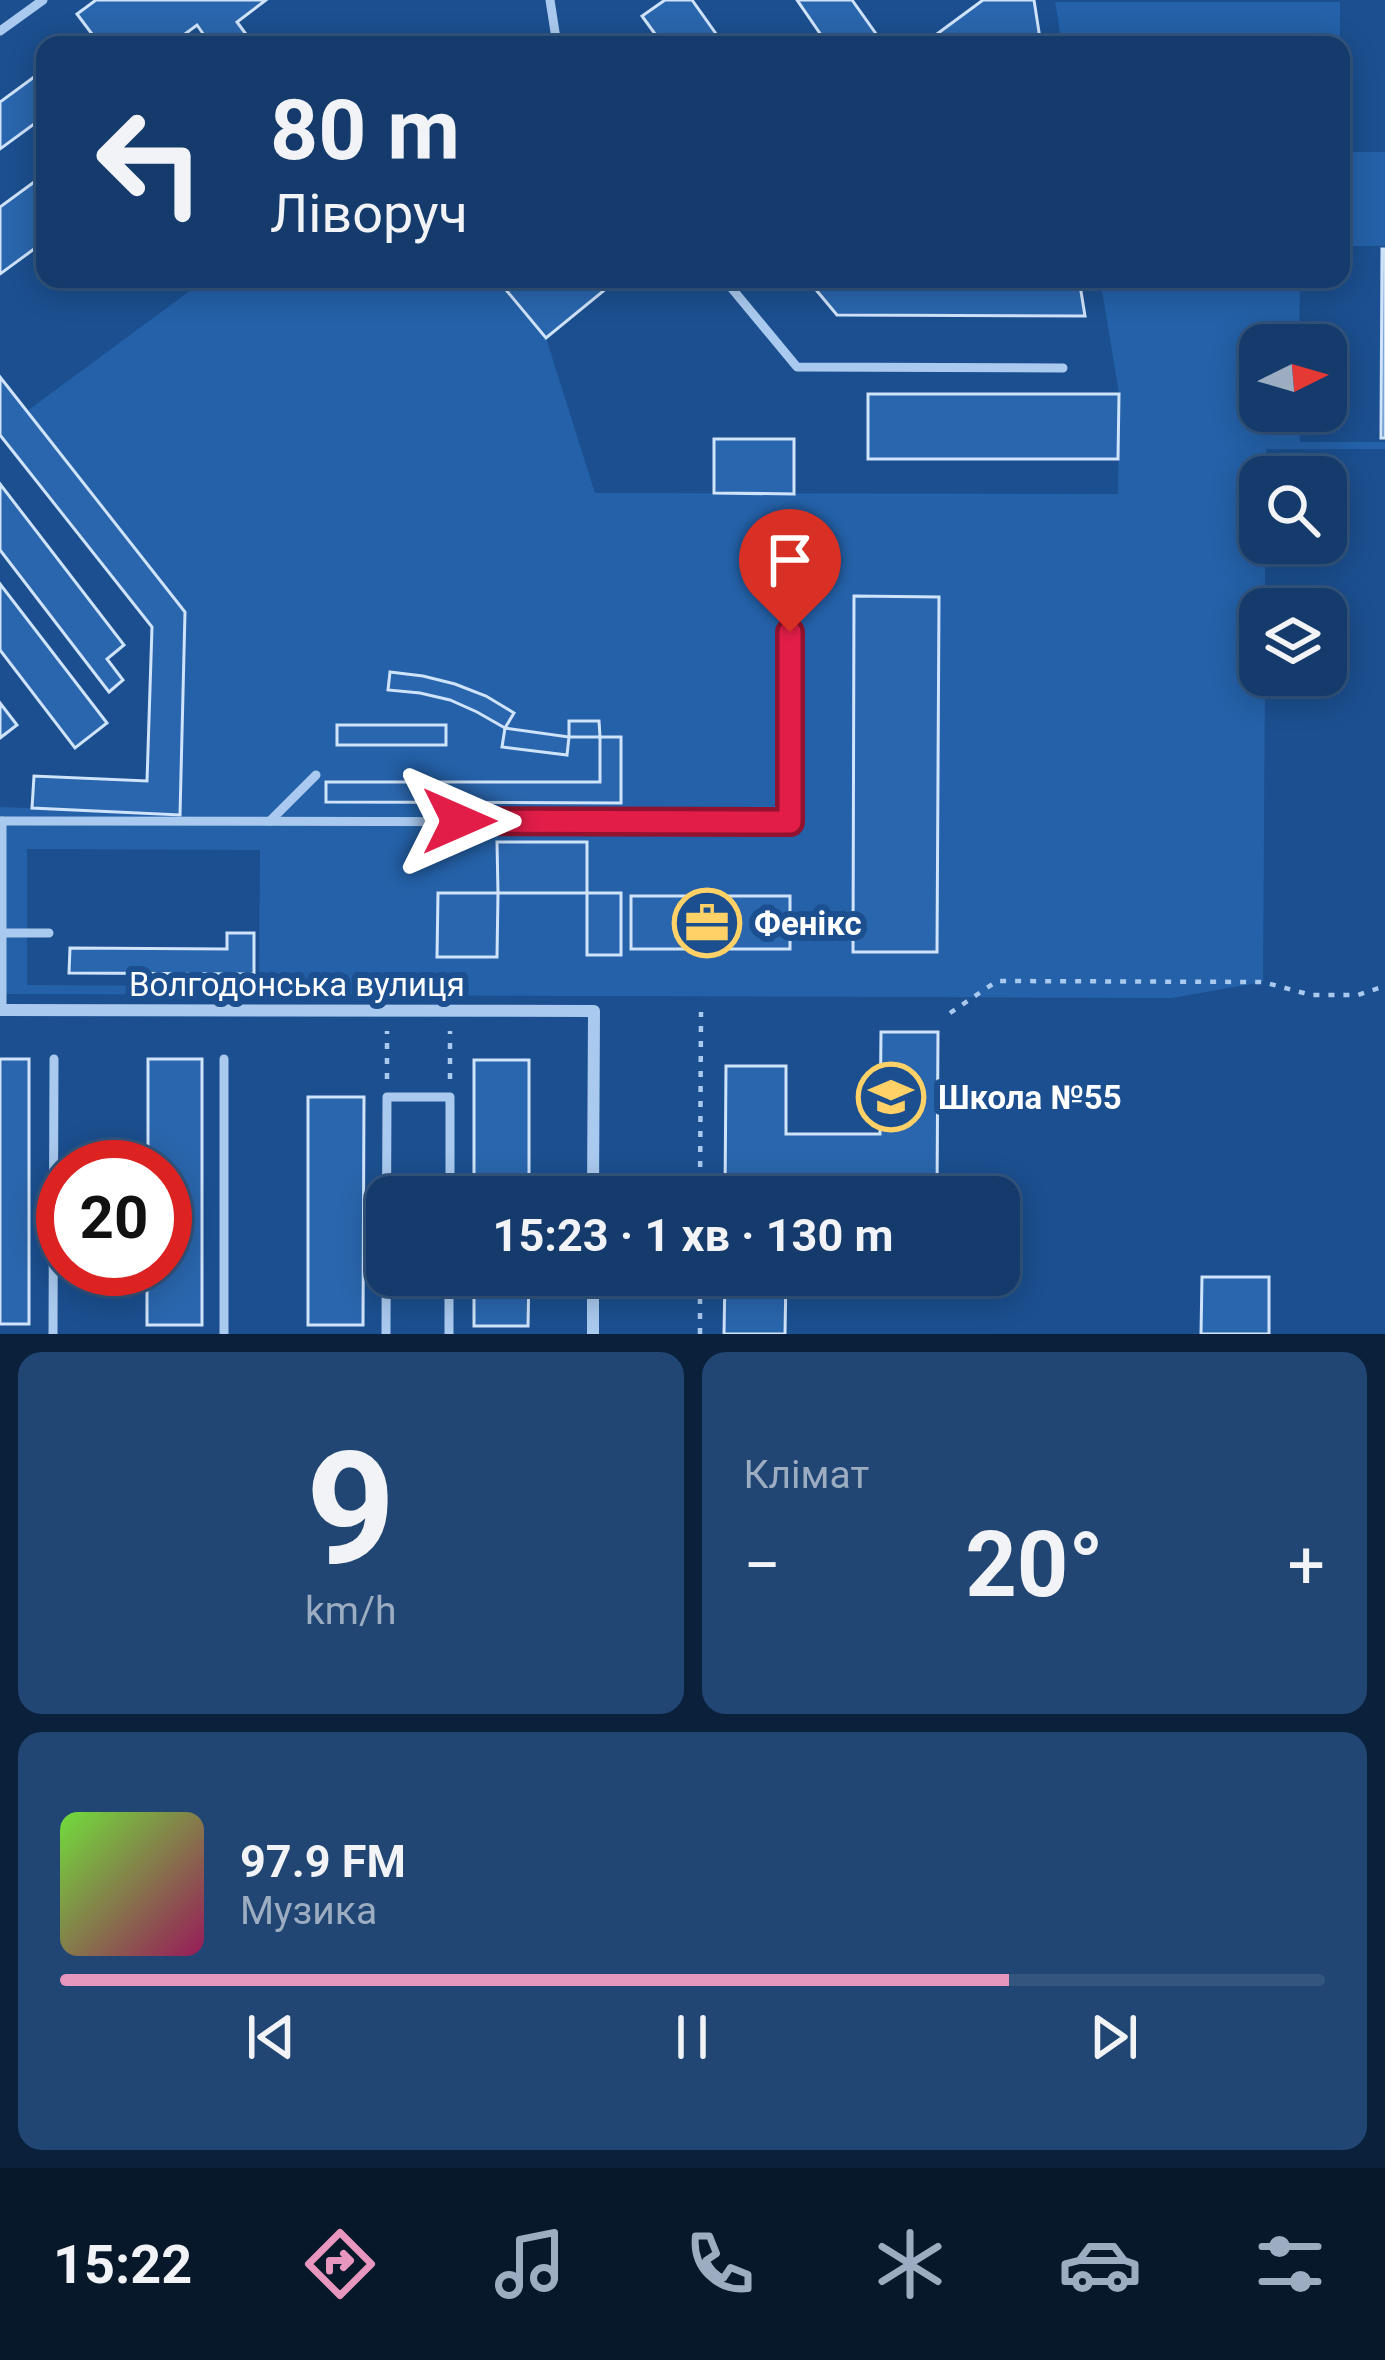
<!DOCTYPE html>
<html lang="uk">
<meta charset="utf-8">
<style>
:root{--surface:#143b6b;--page:#214673;--text:#f1f3f6;--muted:#9dadc1;--line:#33557e;--accent:#e797bd}
body{margin:0;font-family:Roboto,sans-serif;background:var(--page);color:var(--text);height:100vh;display:flex;flex-direction:column;font-size:45px;white-space:nowrap}
*{box-sizing:border-box;margin:0}
p{font-size:39px;color:var(--muted)}
.icon{flex:none;width:66px;height:66px;fill:none;stroke:currentColor;stroke-width:2;stroke-linecap:round;stroke-linejoin:round}
.map{position:relative;height:1334px;overflow:hidden}
.side{display:flex;flex-direction:column;gap:18px;padding:18px;background:#0b203b;flex:1}
.side>*{flex:none}
.top-card{position:absolute;left:36px;top:36px;width:1314px;height:252px;border-radius:24px;box-shadow:0 6px 30px #0003,0 0 0 3px var(--line);background:#143b6b;color:var(--text);overflow:hidden}
.needle{width:78px;rotate:85deg}
.tools{position:absolute;left:1239px;top:324px;display:grid;gap:24px}
.tools a{display:grid;place-items:center;width:108px;height:108px;border-radius:24px;background:var(--surface);box-shadow:0 6px 30px #0003,0 0 0 3px var(--line);font-size:60px}
.speed{position:absolute;left:36px;top:1140px;display:flex;gap:24px;font-size:60px;font-weight:700;text-align:center}
.speed>*{display:grid;place-content:center;width:156px;height:156px;border-radius:50%;background:var(--surface);box-shadow:0 6px 30px #0003,0 0 0 3px var(--line);line-height:1}
.speed .limit{border:18px solid #d22;background:#fff;color:#111}
.pin{position:absolute;display:grid;place-items:center;width:102px;height:102px;color:#fff;margin:-123px -51px;border-radius:50% 50% 50% 0;rotate:-45deg;box-shadow:0 0 12px #0007}
.pin .icon{rotate:45deg}
.me{position:absolute;width:132px;margin:-66px;rotate:90deg;stroke-linejoin:round;filter:drop-shadow(0 0 9px #0008)}
.turn{display:flex;align-items:center;gap:42px;height:252px;padding:0 36px;font-size:54px}
.turn .icon{width:156px;height:156px;stroke-width:2.5}
.turn b{display:block;font-size:84px;line-height:102px}
.big{font-size:90px;font-weight:700;line-height:1.1}
.side .tile{flex:1;display:flex;flex-direction:column;justify-content:center;gap:18px;min-width:0;padding:0 42px;border-radius:24px;background:var(--page)}
.side .dial{align-items:center;gap:0}
.dial b{font-size:156px;line-height:1}
.song{display:flex;align-items:center;gap:36px}
.cover{width:144px;height:144px;border-radius:18px;background:linear-gradient(135deg,hsl(100 70% 55%),hsl(330 70% 35%))}
.played{height:12px;border-radius:6px;background:linear-gradient(90deg,var(--accent) 75%,var(--line) 75%)}
.keys{display:flex;justify-content:space-around;direction:ltr}
.heat{display:flex;justify-content:space-between;align-items:center;font-size:66px;direction:ltr}
.side .tiles{flex:1;display:grid;gap:18px;grid-template-columns:1fr 1fr}
.tile:last-child{grid-column:span 2}
.trip{position:absolute;left:366px;top:1176px;width:654px;height:120px;border-radius:24px;background:var(--surface);box-shadow:0 6px 30px #0003,0 0 0 3px var(--line);font-weight:700;line-height:120px;text-align:center}
.tab-bar{display:flex;height:192px;justify-content:space-around;align-items:center;background:#08182b;color:var(--muted)}
.tab-bar .icon{width:84px;height:84px}
.tab-bar .active{color:var(--accent)}
.tab-bar b{font-size:54px;color:var(--text)}
.map>svg:first-child{display:block}
</style>
<div class="map">
<svg width="1385" height="1334" viewBox="0 0 1385 1334">
<rect width="100%" height="100%" fill="#1b4f8f"/>
<g fill="#2461a8" fill-rule="evenodd">
<path d="M 1055,2 L 1340,2 L 1340,45 L 1062,45 Z"/>
<rect x="1341" y="152" width="44" height="94"/>
<path d="M 206,279 L 497,279 L 546,338 L 595,493 L 1118,494 L 1119,394 L 1100,279 L 1300,279 L 1299,345 L 1260,345 L 1260,411 L 1299,411 L 1300,442 L 1385,442 L 1385,449 L 1266,449 L 1266,477 L 1260,477 L 1260,543 L 1265,543 L 1265,609 L 1260,609 L 1260,675 L 1265,675 L 1263,982 L 1172,998 L 0,994 L 0,807 L 180,814 L 185,612 L 27,411 ZM 27,849 L 260,850 L 259,986 L 27,985 Z"/>
</g>
<g fill="#2a66ad" stroke="#cfe3fa" stroke-width="3">
<path d="M 96,0 L 266,0 L 237,22 L 254,45 L 211,45 L 197,25 L 170,45 L 78,45 L 92,34 L 77,14 Z"/>
<path d="M 665,0 L 692,0 L 724,45 L 663,45 L 642,16 Z"/>
<path d="M 797,0 L 852,0 L 884,45 L 828,45 Z"/>
<path d="M 983,0 L 1034,0 L 1041,45 L 922,45 Z"/>
<path d="M 45,69 L 45,116 L 0,149 L 0,102 Z"/>
<path d="M 45,174 L 45,241 L 0,274 L 0,207 Z"/>
<path d="M 1382,249 L 1385,249 L 1385,438 L 1381,438 Z"/>
<path d="M 497,279 L 607,279 L 612,284 L 546,338 Z"/>
<path d="M 807,279 L 1079,279 L 1085,316 L 837,315 Z"/>
<path d="M 0,377 L 185,612 L 180,815 L 32,808 L 34,776 L 147,781 L 152,627 L 0,435 Z"/>
<path d="M 868,394 L 1119,394 L 1118,459 L 868,459 Z"/>
<path d="M 714,439 L 794,439 L 794,494 L 714,493 Z"/>
<path d="M 0,484 L 124,645 L 107,659 L 123,680 L 109,692 L 0,550 Z"/>
<path d="M 0,584 L 107,723 L 75,748 L 0,650 Z"/>
<path d="M 854,596 L 939,597 L 937,952 L 853,952 Z"/>
<path d="M 390,672 L 423,676 L 455,684 L 486,696 L 514,713 L 505,728 L 477,712 L 450,700 L 420,693 L 388,690 Z"/>
<path d="M 0,703 L 17,725 L 0,738 Z"/>
<path d="M 569,721 L 599,721 L 600,737 L 569,737 Z"/>
<rect x="337" y="725" width="109" height="20"/>
<path d="M 505,728 L 569,737 L 567,755 L 502,747 Z"/>
<path d="M 600,737 L 621,737 L 621,803 L 326,802 L 326,782 L 600,782 Z"/>
<path d="M 497,842 L 587,842 L 587,893 L 498,893 Z"/>
<path d="M 438,893 L 498,893 L 497,957 L 437,957 Z"/>
<rect x="587" y="893" width="34" height="62"/>
<rect x="631" y="896" width="159" height="53"/>
<path d="M 227,933 L 254,933 L 254,974 L 69,973 L 70,948 L 227,949 Z"/>
<path d="M 881,1032 L 938,1032 L 937,1197 L 880,1197 L 880,1192 L 786,1192 L 786,1197 L 725,1197 L 726,1066 L 786,1066 L 786,1134 L 880,1134 Z"/>
<rect x="0" y="1059" width="29" height="265"/>
<path d="M 148,1059 L 202,1059 L 202,1325 L 147,1325 L 147,1269 L 165,1269 L 165,1167 L 148,1167 Z"/>
<rect x="474" y="1060" width="55" height="137"/>
<path d="M 308,1097 L 364,1097 L 363,1325 L 308,1325 Z"/>
<path d="M 474,1275 L 529,1275 L 528,1326 L 474,1326 Z"/>
<path d="M 725,1275 L 786,1275 L 785,1334 L 724,1334 Z"/>
<path d="M 1202,1277 L 1269,1277 L 1269,1334 L 1201,1334 Z"/>
</g>
<g fill="none" stroke-linecap="round" stroke-linejoin="round">
<g stroke="#a9c9ee" stroke-width="4.5" stroke-dasharray="6 9" stroke-linecap="butt">
<path d="M 950,1013 L 997,981 L 1263,982 L 1311,995 L 1358,995 L 1385,986"/>
<path d="M 387,1079 L 387,1031"/>
<path d="M 450,1079 L 450,1031"/>
<path d="M 700,1197 L 701,1012"/>
<path d="M 700,1334 L 700,1275"/>
</g>
<g stroke="#a9c9ee" stroke-width="9">
<path d="M 550,0 L 557,45"/>
<path d="M 0,31 L 43,0"/>
<path d="M 724,279 L 797,367 L 1063,368"/>
<path d="M 0,821 L 790,822 L 791,632"/>
<path d="M 270,821 L 316,775"/>
<path d="M 2,933 L 49,933"/>
<path d="M 2,1010 L 2,821"/>
<path d="M 53,1334 L 54,1059"/>
<path d="M 224,1334 L 224,1059"/>
<path d="M 386,1334 L 387,1097 L 450,1097 L 450,1197"/>
<path d="M 449,1334 L 449,1275"/>
</g>
<g stroke="#a9c9ee" stroke-width="12">
<path d="M 0,1010 L 594,1011 L 593,1197"/>
<path d="M 593,1334 L 593,1275"/>
</g>
</g>
<g fill="none" stroke-linecap="round" stroke-linejoin="round">
<defs>
<path id="route" d="M 459,821 L 790,822 L 790,632"/>
</defs>
<use href="#route" stroke="#92132f" stroke-width="30"/>
<use href="#route" stroke="#e11d48" stroke-width="21"/>
</g>
<defs>
<symbol id="office-ring" viewBox="-11 -11 22 22"><circle r="9.5" fill="#1b4f8f" stroke="#ffd166" stroke-width="1.5"/><path d="M-6-3h4V-5.5h4V-3h4V5H-6ZM-1-4.5V-3h2v-1.5ZM-6 0V1H6V0Z" fill="#ffd166"/></symbol>
<symbol id="school-ring" viewBox="-11 -11 22 22"><circle r="9.5" fill="#1b4f8f" stroke="#ffd166" stroke-width="1.5"/><path d="M0-5L7-2L0 1L-7-2ZM-4 1L0 2.5L4 1V4Q0 6-4 4Z" fill="#ffd166"/></symbol>
</defs>
<g fill-rule="evenodd">
<use href="#office-ring" x="669" y="885" width="76" height="76"/>
<use href="#school-ring" x="853" y="1059" width="76" height="76"/>
</g>
<g text-anchor="middle" stroke-width="12" stroke-linejoin="round" paint-order="stroke">
<g font-size="33" font-weight="bold" fill="#fff" stroke="#1b4f8f" text-anchor="start">
<text x="754" y="935">Фенікс</text>
<text x="938" y="1109">Школа №55</text>
</g>
<g font-size="33" fill="#fff" stroke="#1b4f8f">
<text x="297" y="996">Волгодонська вулиця</text>
</g>
</g>
</svg>
<div class="tools">
<a><svg class="needle" viewBox="-14 -14 28 28"><path d="M0-13l5 13h-10z" fill="#e53935"/><path d="M0 13l5-13h-10z" fill="#9dadc1"/></svg></a>
<a><svg class="icon" aria-label="search" viewBox="0 0 24 24"><circle cx="10" cy="10" r="6"/><path d="M15 15l6 6"/></svg></a>
<a><svg class="icon" aria-label="layers" viewBox="0 0 24 24"><path d="M12 4l9 5-9 5-9-5zM3 14l9 5 9-5"/></svg></a>
</div>
<div class="speed"><div class="limit">20</div></div>
<div class="pin" style="left:790px;top:632px;background:#d93025"><svg class="icon" aria-label="arrive" viewBox="0 0 24 24"><path d="M6 21V4h12l-3 4 3 4H6"/></svg></div>
<svg class="me" style="left:459px;top:821px" viewBox="-20 -20 40 40"><path d="M0-17L14 15 0 8-14 15z" fill="#e11d48" stroke="#fff" stroke-width="4"/></svg>
<div class="trip">15:23 · 1 хв · 130 m</div>
<div class="top-card">
<div class="turn"><svg class="icon" aria-label="left" viewBox="0 0 24 24"><path d="M17 20v-9H6M10 6l-5 5 5 5"/></svg><div><b>80 m</b>Ліворуч</div></div>
</div>
</div>
<section class="side">
<div class="tiles">
<div class="tile dial"><b>9</b><p>km/h</p></div>
<div class="tile"><p>Клімат</p>
<div class="heat"><a>−</a><b class="big">20°</b><a>+</a></div>
</div>
<div class="tile">
<div class="song"><i class="cover"></i><div><b>97.9 FM</b><p>Музика</p></div></div>
<div class="played"></div>
<div class="keys"><svg class="icon" aria-label="previous" viewBox="0 0 24 24"><path d="M18 5L8 12l10 7zM5 5v14"/></svg><svg class="icon" aria-label="pause" viewBox="0 0 24 24"><path d="M8 5v14M16 5v14"/></svg><svg class="icon" aria-label="next" viewBox="0 0 24 24"><path d="M6 5l10 7-10 7zM19 5v14"/></svg></div>
</div>
</div>
</section>
<nav class="tab-bar">
<b>15:22</b>
<svg class="icon active" aria-label="directions" viewBox="0 0 24 24"><path d="M12 3l9 9-9 9-9-9zM9 14v-3h6M13 9l2 2-2 2"/></svg>
<svg class="icon" aria-label="music" viewBox="0 0 24 24"><path d="M9 18V5l10-2v13"/><circle cx="6" cy="18" r="3"/><circle cx="16" cy="16" r="3"/></svg>
<svg class="icon" aria-label="phone" viewBox="0 0 24 24"><path d="M5 4h4l2 5-3 2q2 4 5 5l2-3 5 2v4C11 20 4 13 5 4z"/></svg>
<svg class="icon" aria-label="climate" viewBox="0 0 24 24"><path d="M12 3v18M4 7l16 10M4 17L20 7"/></svg>
<svg class="icon" aria-label="car" viewBox="0 0 24 24"><path d="M5 17H2v-5l4-1 3-4h7l3 4 3 1v5h-3M9 17h6M6 11h13"/><circle cx="7" cy="17" r="2"/><circle cx="17" cy="17" r="2"/></svg>
<svg class="icon" aria-label="filters" viewBox="0 0 24 24"><path d="M4 7h16M4 17h16"/><circle cx="9" cy="7" r="2"/><circle cx="15" cy="17" r="2"/></svg>
</nav>
